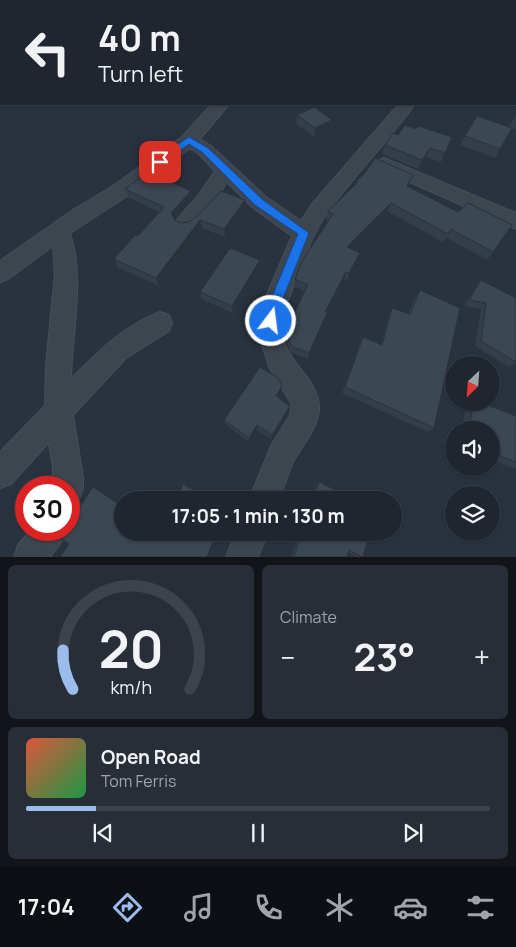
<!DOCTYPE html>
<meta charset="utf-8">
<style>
:root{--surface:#1f262f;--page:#272e37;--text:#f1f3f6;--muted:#a1a5aa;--line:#3c434b;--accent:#9bbced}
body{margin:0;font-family:Manrope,sans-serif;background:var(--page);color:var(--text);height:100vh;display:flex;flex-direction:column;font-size:19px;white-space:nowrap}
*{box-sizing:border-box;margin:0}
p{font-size:16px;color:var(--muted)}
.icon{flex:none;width:28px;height:28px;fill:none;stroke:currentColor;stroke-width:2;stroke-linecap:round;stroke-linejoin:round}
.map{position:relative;height:557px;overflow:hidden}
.panel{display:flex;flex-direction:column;gap:8px;padding:8px;background:#11151a;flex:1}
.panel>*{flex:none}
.hud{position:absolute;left:0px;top:0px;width:516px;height:105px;box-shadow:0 1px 4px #0004,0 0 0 1px var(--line);background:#1f262f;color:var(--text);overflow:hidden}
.needle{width:32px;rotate:205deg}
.buttons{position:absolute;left:445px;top:356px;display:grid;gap:10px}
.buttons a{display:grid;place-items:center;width:55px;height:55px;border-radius:50%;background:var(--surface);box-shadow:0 1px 4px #0004,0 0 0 1px var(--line);font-size:25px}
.speed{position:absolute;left:15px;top:476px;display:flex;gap:10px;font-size:25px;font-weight:700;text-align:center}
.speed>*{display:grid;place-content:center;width:65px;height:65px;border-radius:50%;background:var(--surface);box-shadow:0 1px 4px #0004,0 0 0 1px var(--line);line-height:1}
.speed .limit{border:8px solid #d22;background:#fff;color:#111}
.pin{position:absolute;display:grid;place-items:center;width:42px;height:42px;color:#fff;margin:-21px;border-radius:10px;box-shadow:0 2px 8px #0006}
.me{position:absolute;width:55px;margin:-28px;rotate:15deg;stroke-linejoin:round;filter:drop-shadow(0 0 4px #0008)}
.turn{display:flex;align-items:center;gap:18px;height:105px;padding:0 15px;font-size:22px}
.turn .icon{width:65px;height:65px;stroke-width:2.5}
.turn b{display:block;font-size:35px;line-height:42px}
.big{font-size:38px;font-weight:700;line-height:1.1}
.panel .tile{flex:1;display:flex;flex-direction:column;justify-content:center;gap:8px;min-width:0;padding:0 18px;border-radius:8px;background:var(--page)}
.panel .dial{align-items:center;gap:0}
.dial svg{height:130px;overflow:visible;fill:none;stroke:var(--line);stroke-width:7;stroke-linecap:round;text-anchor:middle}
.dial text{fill:var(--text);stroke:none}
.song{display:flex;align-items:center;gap:15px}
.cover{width:60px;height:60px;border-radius:8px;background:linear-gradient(135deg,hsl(10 70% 55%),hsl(140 70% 35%))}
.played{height:5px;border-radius:2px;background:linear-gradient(90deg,var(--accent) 15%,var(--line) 15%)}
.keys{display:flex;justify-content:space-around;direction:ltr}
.heat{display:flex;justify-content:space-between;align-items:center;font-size:28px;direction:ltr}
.panel .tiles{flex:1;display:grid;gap:8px;grid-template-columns:1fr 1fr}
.tile:last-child{grid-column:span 2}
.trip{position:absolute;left:114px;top:491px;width:288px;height:50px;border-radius:25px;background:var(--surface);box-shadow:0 1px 4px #0004,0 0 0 1px var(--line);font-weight:700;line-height:50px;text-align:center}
.tabs{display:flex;height:80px;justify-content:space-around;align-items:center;background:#0c0f13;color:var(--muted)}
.tabs .icon{width:35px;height:35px}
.tabs .current{color:var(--accent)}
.tabs b{font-size:22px;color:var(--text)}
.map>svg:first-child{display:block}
</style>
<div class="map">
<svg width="516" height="557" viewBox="0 0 516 557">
<rect width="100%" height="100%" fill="#29333f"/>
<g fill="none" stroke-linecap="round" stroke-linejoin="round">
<defs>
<g id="minor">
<rect x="515" y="60" width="1" height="8"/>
<path d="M 212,104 L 229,104 L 200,139 L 211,146 L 266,197 L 301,221 L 313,203 L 399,104 L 415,104 C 388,142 354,175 327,213 C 313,233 305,256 297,278 C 290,295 282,311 282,329 C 283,360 313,375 318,399 C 324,423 302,444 292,464 C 287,476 284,488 279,500 L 249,500 L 271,446 L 289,417 L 291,410 L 291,403 L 269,367 L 258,331 L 260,311 L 292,236 L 252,207 L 227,182 C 220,193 199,229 185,230 C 184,230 179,228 178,227 L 175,222 L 198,196 L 215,171 L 199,154 L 190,148 L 127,196 L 70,233 C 85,278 72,332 71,379 C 98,352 123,326 160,312 L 169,315 L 172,323 L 169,331 L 126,358 L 73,415 L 83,478 L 83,488 L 79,499 L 69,503 L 69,488 L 53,488 L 53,468 L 49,442 L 11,484 L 0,488 L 0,452 L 45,406 L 46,365 L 55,274 L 53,246 L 8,279 L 0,282 L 0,261 L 73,210 L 113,186 L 183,136 Z"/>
<path d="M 384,158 L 516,213 L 516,229 L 378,168 L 375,164 L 378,160 Z"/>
<path d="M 31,530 L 67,530 L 62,541 L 50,557 L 14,557 L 18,545 Z"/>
<path d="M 236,532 L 268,532 L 258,557 L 226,557 Z"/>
</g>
</defs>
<use href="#minor" stroke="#474e58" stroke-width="2"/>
<use href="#minor" fill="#3d454f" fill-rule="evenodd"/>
</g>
<g fill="#343d48">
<path d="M 466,0 L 488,0 L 487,1 L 470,1 Z"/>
<path d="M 297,115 L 332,120 L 331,129 L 314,137 L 296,124 Z"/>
<path d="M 516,115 L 516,130 L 511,128 L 495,158 L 460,145 L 465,136 L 509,127 Z"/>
<path d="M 416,129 L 452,137 L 441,162 L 426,157 L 418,169 L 382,154 L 385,145 L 398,135 Z"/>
<path d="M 152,173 L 181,175 L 182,184 L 180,186 L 191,191 L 192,200 L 175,220 L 180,223 L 189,222 L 245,200 L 246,208 L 225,237 L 202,228 L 159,286 L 117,267 L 114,259 L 138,236 L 159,212 L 128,197 L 125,189 Z"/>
<path d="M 356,181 L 410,184 L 408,186 L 493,252 L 487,260 L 447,238 L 443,242 L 387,211 L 351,249 L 360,253 L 358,261 L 347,281 L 344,280 L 327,312 L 325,320 L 308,359 L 290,352 L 285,335 L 286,329 L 304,291 L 294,287 L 295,279 L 329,221 L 326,220 L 328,211 L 355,186 Z"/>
<path d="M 260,260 L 260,267 L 233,313 L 201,299 L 200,292 Z"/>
<path d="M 481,280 L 516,362 L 509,367 L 475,346 L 481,309 L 464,306 L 476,286 Z"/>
<path d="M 420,290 L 434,428 L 428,432 L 342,393 L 360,343 L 363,337 L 381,344 L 389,315 L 392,308 L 408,313 L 415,298 Z"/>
<path d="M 281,391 L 278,397 L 290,406 L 289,411 L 271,439 L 257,430 L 249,442 L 225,424 L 224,420 Z"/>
<path d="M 470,402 L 480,402 L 516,416 L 516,468 L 515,469 L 491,459 L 491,430 L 462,430 L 466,405 Z"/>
<path d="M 319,482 L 356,500 L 311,500 L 316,485 Z"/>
<path d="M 300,532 L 370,532 L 363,557 L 356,557 L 348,553 L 347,557 L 291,557 Z"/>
</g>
<g fill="#2a323b">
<path d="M 332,120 L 331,129 L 314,137 L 315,128 Z"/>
<path d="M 430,148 L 426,157 L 418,169 L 422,160 Z"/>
<path d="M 181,175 L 182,184 L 175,191 L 173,183 Z"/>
<path d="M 191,191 L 192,200 L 173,222 L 171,213 Z"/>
<path d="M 245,200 L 246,208 L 225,237 L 224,229 Z"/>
<path d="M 391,203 L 387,211 L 345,255 L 347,247 Z"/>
<path d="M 200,220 L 202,228 L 159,286 L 156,278 Z"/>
<path d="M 360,253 L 358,261 L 347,281 L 349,273 Z"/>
<path d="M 260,260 L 260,267 L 233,313 L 232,306 Z"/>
<path d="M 346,272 L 344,280 L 323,319 L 325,312 Z"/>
<path d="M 327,313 L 325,320 L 308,359 L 309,353 Z"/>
<path d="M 282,386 L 281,391 L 275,401 L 276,396 Z"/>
<path d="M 290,406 L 289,411 L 271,439 L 272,435 Z"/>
<path d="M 257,425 L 257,430 L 249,442 L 249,438 Z"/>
<path d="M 93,487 L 100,490 L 122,504 L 122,506 Z"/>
<path d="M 217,532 L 220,532 L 209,557 L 207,557 Z"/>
</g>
<g fill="#3c4754" stroke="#2a323b">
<path d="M 314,107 L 332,120 L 315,128 L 297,115 Z"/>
<path d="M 477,116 L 512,128 L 500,149 L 465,136 Z"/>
<path d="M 405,125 L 416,129 L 418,126 L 452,137 L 445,153 L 430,148 L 422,160 L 385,145 L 393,133 L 398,135 Z"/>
<path d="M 375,158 L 413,175 L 407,186 L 458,212 L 468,203 L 512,225 L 493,252 L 451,229 L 448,234 L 391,203 L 347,247 L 360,253 L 349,273 L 346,272 L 325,312 L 327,313 L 309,353 L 291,346 L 286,329 L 308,285 L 295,279 L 303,259 L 333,214 L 328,211 L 358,182 L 356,181 L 365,173 Z"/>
<path d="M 160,166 L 181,175 L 173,183 L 191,191 L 171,213 L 175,220 L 180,223 L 189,222 L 196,217 L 221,191 L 245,200 L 224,229 L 200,220 L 156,278 L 114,259 L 135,235 L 138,236 L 164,207 L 125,189 L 148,172 L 152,173 Z"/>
<path d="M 230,248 L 260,260 L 232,306 L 200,292 Z"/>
<path d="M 481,280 L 516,298 L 516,362 L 481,341 L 486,303 L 469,300 Z"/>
<path d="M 420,290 L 460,308 L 434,428 L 345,387 L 363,337 L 382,345 L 392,308 L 410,314 Z"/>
<path d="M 260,367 L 278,378 L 282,386 L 276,396 L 290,406 L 272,435 L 257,425 L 249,438 L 224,420 Z"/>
<path d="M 473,402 L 480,402 L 516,416 L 516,462 L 491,452 L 491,430 L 469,430 Z"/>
<path d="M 319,482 L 356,500 L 313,500 Z"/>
<path d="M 183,484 L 211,499 L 211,500 L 176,500 Z"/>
<path d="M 93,487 L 122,506 L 122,532 L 217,532 L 207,557 L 60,557 L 69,544 L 59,538 L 64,530 L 69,530 L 69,523 Z"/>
<path d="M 302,532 L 370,532 L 363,557 L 362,557 L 349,550 L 347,557 L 294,557 Z"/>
</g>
<path fill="#1a73e8" stroke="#114b97" d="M 189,137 L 208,148 L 263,200 L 309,233 L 278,311 L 275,325 L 271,326 L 266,325 L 265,321 L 266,311 L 298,234 L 255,205 L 202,152 L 189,144 L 163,164 L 156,164 L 156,159 Z"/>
</svg>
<div class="buttons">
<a><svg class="needle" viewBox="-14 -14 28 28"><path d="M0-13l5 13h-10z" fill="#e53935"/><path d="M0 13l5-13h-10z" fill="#a1a5aa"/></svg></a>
<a><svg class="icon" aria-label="sound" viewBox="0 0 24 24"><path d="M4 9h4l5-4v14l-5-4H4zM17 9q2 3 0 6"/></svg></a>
<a><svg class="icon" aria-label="layers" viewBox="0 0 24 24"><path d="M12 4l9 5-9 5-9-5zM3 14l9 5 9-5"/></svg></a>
</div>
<div class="speed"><div class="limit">30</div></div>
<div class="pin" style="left:160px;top:162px;background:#d93025"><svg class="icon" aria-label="arrive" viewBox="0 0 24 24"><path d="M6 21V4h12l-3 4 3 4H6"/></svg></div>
<svg class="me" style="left:271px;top:321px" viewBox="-20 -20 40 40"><circle r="17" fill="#1a73e8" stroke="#fff" stroke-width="3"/><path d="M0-11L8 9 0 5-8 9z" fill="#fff"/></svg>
<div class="trip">17:05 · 1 min · 130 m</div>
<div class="hud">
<div class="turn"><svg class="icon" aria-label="left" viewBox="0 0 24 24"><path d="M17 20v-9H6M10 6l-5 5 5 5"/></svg><div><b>40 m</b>Turn left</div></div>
</div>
</div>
<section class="panel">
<div class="tiles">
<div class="tile dial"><svg viewBox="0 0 100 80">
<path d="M14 69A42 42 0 1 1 86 69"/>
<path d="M14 69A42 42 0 0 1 8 45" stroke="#9bbced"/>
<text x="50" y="56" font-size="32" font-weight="700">20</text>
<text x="50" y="72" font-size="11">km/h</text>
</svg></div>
<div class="tile"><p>Climate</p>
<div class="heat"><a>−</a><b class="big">23°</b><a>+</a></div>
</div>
<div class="tile">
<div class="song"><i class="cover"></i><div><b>Open Road</b><p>Tom Ferris</p></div></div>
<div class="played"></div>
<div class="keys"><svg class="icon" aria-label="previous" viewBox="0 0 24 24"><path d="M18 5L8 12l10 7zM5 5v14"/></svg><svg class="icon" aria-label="pause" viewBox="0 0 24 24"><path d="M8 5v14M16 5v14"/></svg><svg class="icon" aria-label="next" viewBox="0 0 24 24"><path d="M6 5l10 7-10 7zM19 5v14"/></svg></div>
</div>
</div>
</section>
<nav class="tabs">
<b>17:04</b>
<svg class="icon current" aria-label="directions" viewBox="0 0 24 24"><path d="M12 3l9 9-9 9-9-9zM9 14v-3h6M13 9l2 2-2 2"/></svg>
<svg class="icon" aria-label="music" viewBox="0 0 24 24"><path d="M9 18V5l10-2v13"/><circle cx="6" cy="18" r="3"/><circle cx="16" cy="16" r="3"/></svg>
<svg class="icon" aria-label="phone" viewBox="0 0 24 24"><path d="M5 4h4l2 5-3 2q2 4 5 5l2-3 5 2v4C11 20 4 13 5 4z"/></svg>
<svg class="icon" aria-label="climate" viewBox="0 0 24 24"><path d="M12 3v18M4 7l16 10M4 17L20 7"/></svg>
<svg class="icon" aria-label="car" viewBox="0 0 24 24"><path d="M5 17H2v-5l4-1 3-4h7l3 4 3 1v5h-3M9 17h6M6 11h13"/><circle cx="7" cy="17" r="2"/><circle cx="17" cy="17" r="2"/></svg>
<svg class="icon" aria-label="filters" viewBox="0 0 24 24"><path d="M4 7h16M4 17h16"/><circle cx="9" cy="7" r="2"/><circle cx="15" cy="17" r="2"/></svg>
</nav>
